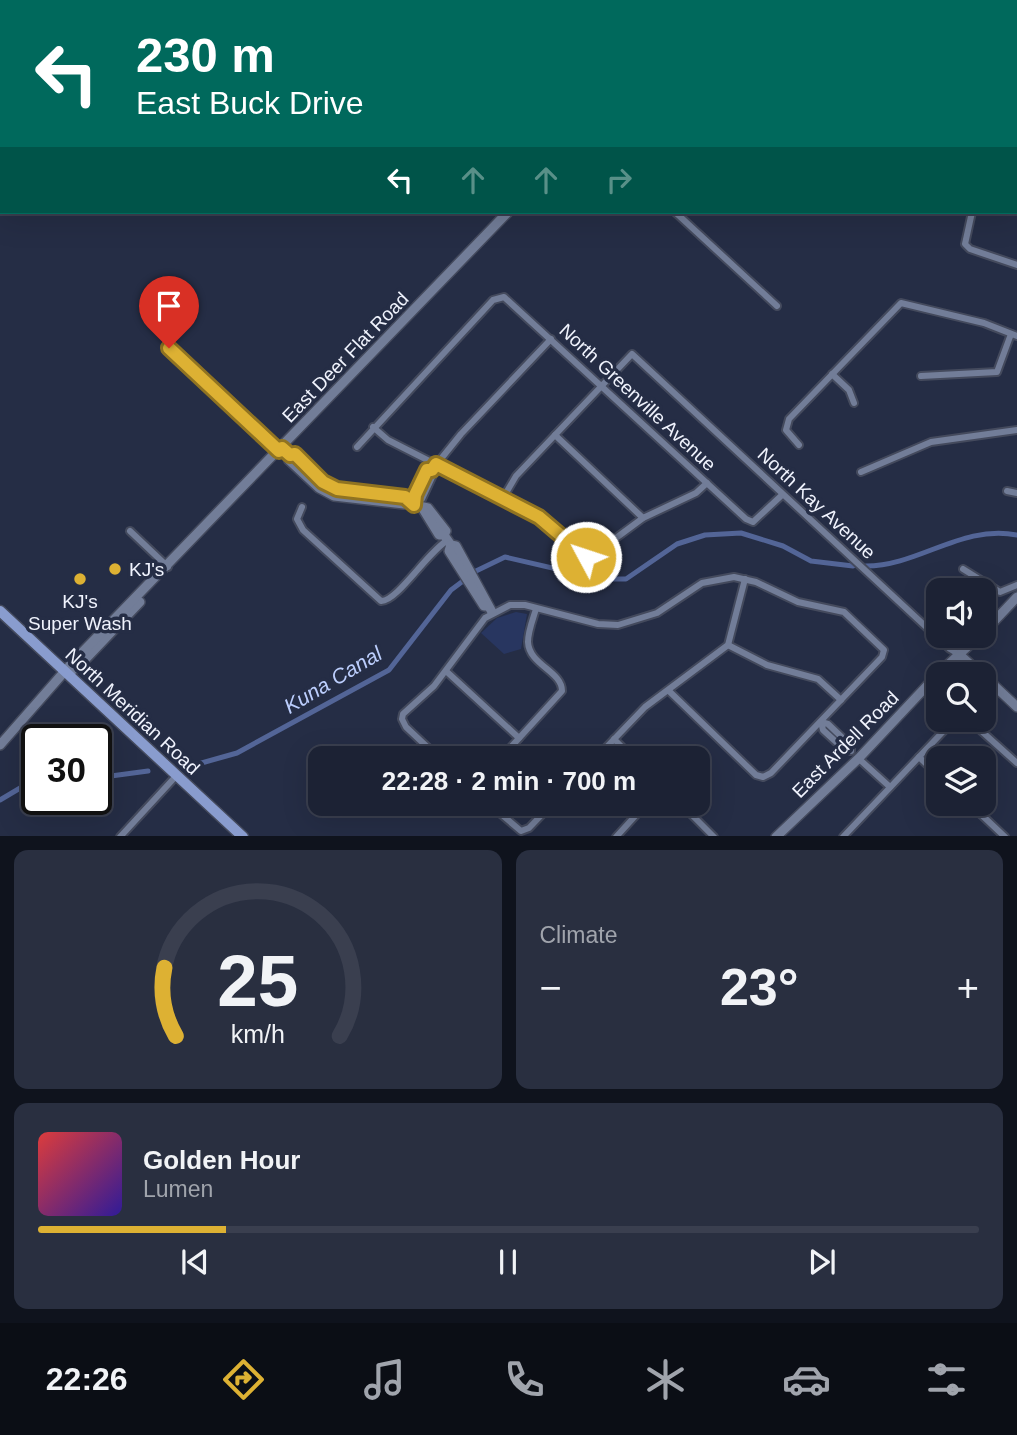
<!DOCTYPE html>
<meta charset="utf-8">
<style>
:root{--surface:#1c2234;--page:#292f40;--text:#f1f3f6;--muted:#a0a4ac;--line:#3a3f4f;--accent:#ddb133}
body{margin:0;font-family:Helvetica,sans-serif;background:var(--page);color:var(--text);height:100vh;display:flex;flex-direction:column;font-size:26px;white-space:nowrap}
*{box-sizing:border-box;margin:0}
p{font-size:23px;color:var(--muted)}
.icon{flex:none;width:38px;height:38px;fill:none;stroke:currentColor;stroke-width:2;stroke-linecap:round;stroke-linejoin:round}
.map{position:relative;height:836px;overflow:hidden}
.side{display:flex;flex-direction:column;gap:14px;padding:14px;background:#0f131d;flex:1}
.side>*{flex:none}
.guide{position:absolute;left:0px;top:0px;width:1018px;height:214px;box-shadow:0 7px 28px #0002,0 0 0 2px var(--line);background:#00695c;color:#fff;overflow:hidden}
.controls{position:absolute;left:926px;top:578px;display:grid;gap:14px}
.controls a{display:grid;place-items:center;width:70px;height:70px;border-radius:14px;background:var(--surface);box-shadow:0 7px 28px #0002,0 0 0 2px var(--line);font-size:35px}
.speed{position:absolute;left:21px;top:724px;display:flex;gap:14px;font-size:35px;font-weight:700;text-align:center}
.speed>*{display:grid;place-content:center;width:91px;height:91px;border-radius:50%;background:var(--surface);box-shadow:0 7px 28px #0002,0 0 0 2px var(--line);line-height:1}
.speed .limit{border:4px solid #111;border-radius:10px;background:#fff;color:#111}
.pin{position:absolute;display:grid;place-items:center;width:60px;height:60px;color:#fff;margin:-72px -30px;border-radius:50% 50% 50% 0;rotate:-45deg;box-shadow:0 0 7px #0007}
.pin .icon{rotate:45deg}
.me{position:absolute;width:77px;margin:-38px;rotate:310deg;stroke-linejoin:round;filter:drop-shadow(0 0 5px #0008)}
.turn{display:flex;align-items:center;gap:24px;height:147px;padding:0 21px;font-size:32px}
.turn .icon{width:91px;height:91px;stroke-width:2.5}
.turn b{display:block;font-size:49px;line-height:60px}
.lanes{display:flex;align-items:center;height:66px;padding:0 21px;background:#0003;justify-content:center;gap:35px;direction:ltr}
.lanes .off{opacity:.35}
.big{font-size:52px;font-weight:700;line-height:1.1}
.side .widget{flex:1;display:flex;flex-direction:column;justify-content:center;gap:10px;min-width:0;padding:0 24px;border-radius:14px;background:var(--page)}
.side .dial{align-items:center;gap:0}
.dial svg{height:182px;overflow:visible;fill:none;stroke:var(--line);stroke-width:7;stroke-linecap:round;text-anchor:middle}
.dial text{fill:var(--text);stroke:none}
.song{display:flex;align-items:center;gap:21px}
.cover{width:84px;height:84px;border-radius:10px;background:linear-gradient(135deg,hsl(0 70% 55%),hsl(250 70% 35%))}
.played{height:7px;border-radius:4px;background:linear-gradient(90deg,var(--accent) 20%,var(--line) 20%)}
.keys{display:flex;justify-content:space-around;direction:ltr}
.heat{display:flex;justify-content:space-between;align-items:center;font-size:38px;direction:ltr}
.side .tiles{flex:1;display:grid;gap:14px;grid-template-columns:1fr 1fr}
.widget:last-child{grid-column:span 2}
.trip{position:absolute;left:308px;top:746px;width:402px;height:70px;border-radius:14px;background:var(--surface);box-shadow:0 7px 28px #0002,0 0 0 2px var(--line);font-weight:700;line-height:70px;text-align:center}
.tab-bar{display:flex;height:112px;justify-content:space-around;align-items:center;background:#0b0e15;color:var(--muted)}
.tab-bar .icon{width:49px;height:49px}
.tab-bar .current{color:var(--accent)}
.tab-bar b{font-size:32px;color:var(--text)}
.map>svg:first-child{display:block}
</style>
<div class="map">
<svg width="1017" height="837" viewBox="0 0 1017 837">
<rect width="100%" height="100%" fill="#252d45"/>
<path fill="#283660" d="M 516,612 L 527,614 L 521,649 L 504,654 L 481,633 L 497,618 Z"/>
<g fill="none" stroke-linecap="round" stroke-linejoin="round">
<g stroke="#536597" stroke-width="5">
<path d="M 866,566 C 919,566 962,524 1017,535"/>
<path d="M 476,571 L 505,557 L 600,579 L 626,579 L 677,544 L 705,535 L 741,533 L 783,546 L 811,561 L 853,566"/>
<path d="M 191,766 L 237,753 L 389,670 L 451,590 L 463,581"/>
<path d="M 96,778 L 148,771"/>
<path d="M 0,800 L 37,778"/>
</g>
<defs>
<g id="street">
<path d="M 1017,59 L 1017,60"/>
<path d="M 675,212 L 777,306"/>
<path d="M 972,212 L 965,244 L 970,249 L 1017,265"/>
<path d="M 166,346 L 279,451"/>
<path d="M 832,374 L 849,390 L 854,403"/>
<path d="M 921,376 L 997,372 L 1011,334"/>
<path d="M 373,427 L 388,440 L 539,517 L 586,557 L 593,555 L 643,518 L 696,493 L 707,483"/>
<path d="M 555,435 L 643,518"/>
<path d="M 799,445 L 786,430 L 789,419 L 901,303 L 984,323 L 1017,336"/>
<path d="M 357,447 L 493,300 L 504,297 L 746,519 L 753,522 L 782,495"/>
<path d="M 427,470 L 434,473 L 422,499 L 417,500 L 415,495 Z"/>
<path d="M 432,470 L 461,434 L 551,339"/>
<path d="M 861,472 L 931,442 L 1017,430"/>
<path d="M 1007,491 L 1017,493"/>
<path d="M 503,498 L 516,476 L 632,354 L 950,649 L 960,655"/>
<path d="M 302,507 L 297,519 L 303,530 L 381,601 C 397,602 428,551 448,540"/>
<path d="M 130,531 L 168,567"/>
<path d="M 963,569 L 1000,592 L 1017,585"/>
<path d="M 728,645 L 767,665 L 818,679 L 841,700"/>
<path d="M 446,671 L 519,738"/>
<path d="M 968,719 L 1017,763"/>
<path d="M 821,722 L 828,724 L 851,746 L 851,751 L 846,751 L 823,730 Z"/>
<path d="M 614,739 L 633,758"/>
<path d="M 919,757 L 938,775"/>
<path d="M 439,758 L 406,727 L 402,719 L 403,714 L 434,686 L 485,618 L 510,605 L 525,605 L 598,624 L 618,625 L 657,613 L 702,583 L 734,577 L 756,582 L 798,602 L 844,612 L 884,650 L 882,657 L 771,773 L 763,777 L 756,775 L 669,691"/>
<path d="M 501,758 L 562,691 C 562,671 529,665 528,642 C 528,631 533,619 536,609"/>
<path d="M 596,758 L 645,707 L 728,645 L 745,579"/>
<path d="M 858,758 L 890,787"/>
<path d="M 488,803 L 521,831 L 529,828 L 553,803"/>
<path d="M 680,803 L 714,837"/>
<path d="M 969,803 L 1005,837"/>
<path d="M 448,812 L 457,803"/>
<path d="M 120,837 L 177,775"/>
<path d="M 616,837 L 647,803"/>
<path d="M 843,837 L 955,719"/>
</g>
<g id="secondary">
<path d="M 269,0 L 270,2"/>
<path d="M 709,2 L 711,0"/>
<path d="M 282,448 L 290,455 L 295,454 L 323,482 L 336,489 L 405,497 L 414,505 L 428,508 L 446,531 L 444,535"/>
<path d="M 290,455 L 289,460 L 319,488 L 334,496 L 404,504 L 408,501"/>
<path d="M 423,509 L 439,535 L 444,535 L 451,545 L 456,546 L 492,612"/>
<path d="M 451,545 L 449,551 L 484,606 L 488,606"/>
<path d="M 984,632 L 1017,597"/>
<path d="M 960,655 L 981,674"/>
<path d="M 68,673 L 78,667 L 140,602"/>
<path d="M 938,674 L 980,635"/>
<path d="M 984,676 L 1017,707"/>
<path d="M 0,745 L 72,663 L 508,212"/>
<path d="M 776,837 L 859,758 L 938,674"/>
</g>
<path id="primary" d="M 0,611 L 243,837"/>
</defs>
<use href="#street" stroke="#444a5d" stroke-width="10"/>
<use href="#secondary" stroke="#444a5d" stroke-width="12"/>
<use href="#primary" stroke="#444a5d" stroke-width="13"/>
<use href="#street" stroke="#727d98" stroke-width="6"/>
<use href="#secondary" stroke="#727d98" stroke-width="9"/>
<use href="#primary" stroke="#899cce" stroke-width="10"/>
</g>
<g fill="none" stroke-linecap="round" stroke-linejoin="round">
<defs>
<path id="route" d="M 169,348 L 279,451 L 282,448 L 290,455 L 295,454 L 323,482 L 337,489 L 405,497 L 414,505 L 415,495 L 427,470 L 432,470 L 436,464 L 539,517 L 586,557"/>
</defs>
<use href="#route" stroke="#907321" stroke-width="18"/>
<use href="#route" stroke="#ddb133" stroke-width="12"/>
</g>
<g fill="#ddb133" stroke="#252d45" stroke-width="2.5">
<circle cx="115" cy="569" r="7"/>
<circle cx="80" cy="579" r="7"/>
</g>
<g text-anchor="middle" stroke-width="7" stroke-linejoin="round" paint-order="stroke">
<g font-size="19" fill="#f0f3fd" stroke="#252d45">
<text transform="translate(345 357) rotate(-46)" y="7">East Deer Flat Road</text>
<text transform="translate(638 397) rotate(43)" y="7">North Greenville Avenue</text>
<text transform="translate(817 503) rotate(43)" y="7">North Kay Avenue</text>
<text transform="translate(133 711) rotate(43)" y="7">North Meridian Road</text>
<text transform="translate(845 744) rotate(-45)" y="7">East Ardell Road</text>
</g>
<g font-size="19" fill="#f0f3fd" stroke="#252d45" text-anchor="start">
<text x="129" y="576">KJ's</text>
<text x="80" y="608" text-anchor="middle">KJ's<tspan x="80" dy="22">Super Wash</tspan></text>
</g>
<g font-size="21" font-style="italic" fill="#bccefd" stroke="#252d45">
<text transform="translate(333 680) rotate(-31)" y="7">Kuna Canal</text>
</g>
</g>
</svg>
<div class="controls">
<a><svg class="icon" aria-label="sound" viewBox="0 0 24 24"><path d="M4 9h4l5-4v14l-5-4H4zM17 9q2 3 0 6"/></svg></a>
<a><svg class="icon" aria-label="search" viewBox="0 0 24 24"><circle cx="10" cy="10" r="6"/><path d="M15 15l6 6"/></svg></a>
<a><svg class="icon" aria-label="layers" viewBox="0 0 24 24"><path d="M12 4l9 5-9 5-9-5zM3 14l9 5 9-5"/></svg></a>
</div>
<div class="speed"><div class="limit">30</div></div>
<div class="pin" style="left:169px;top:348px;background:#d93025"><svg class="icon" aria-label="arrive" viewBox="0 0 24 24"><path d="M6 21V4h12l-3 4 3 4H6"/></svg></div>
<svg class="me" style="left:586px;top:557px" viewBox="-20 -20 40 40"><circle r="17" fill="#ddb133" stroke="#fff" stroke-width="3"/><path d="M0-11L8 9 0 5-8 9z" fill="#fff"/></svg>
<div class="trip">22:28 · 2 min · 700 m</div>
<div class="guide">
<div class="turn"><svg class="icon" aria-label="left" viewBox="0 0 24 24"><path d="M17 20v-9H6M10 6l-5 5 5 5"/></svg><div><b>230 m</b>East Buck Drive</div></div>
<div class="lanes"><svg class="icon" aria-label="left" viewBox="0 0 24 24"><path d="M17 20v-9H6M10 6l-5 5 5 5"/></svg><svg class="icon off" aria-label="ahead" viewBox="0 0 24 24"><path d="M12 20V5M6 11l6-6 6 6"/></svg><svg class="icon off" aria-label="ahead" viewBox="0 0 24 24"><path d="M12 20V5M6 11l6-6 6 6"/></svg><svg class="icon off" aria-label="right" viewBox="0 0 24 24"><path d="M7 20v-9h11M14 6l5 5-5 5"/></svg></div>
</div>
</div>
<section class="side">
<div class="tiles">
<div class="widget dial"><svg viewBox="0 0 100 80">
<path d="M14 69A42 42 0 1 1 86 69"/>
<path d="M14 69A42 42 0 0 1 9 39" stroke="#ddb133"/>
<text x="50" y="56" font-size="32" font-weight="700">25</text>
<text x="50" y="72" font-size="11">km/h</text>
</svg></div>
<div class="widget"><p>Climate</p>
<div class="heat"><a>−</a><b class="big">23°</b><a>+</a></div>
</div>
<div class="widget">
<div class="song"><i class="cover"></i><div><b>Golden Hour</b><p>Lumen</p></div></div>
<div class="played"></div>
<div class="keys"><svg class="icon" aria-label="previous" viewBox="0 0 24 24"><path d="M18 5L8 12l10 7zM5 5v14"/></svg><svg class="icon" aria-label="pause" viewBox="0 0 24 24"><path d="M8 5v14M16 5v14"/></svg><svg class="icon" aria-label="next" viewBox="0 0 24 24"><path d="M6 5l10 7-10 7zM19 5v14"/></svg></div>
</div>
</div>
</section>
<nav class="tab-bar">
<b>22:26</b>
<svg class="icon current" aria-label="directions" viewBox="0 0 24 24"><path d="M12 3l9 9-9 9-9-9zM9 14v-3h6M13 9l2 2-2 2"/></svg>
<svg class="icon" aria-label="music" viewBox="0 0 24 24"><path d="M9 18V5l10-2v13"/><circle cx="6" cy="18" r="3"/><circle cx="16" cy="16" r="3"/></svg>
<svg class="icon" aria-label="phone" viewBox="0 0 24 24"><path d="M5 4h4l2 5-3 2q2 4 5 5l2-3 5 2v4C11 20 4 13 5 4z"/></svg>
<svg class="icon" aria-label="climate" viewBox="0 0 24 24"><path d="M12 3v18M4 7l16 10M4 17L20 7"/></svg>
<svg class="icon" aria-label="car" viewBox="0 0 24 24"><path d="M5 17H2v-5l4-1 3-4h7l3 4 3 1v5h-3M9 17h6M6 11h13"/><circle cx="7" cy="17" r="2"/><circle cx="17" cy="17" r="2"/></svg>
<svg class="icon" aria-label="filters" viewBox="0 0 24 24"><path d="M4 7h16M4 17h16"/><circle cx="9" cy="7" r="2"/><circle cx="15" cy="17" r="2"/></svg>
</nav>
